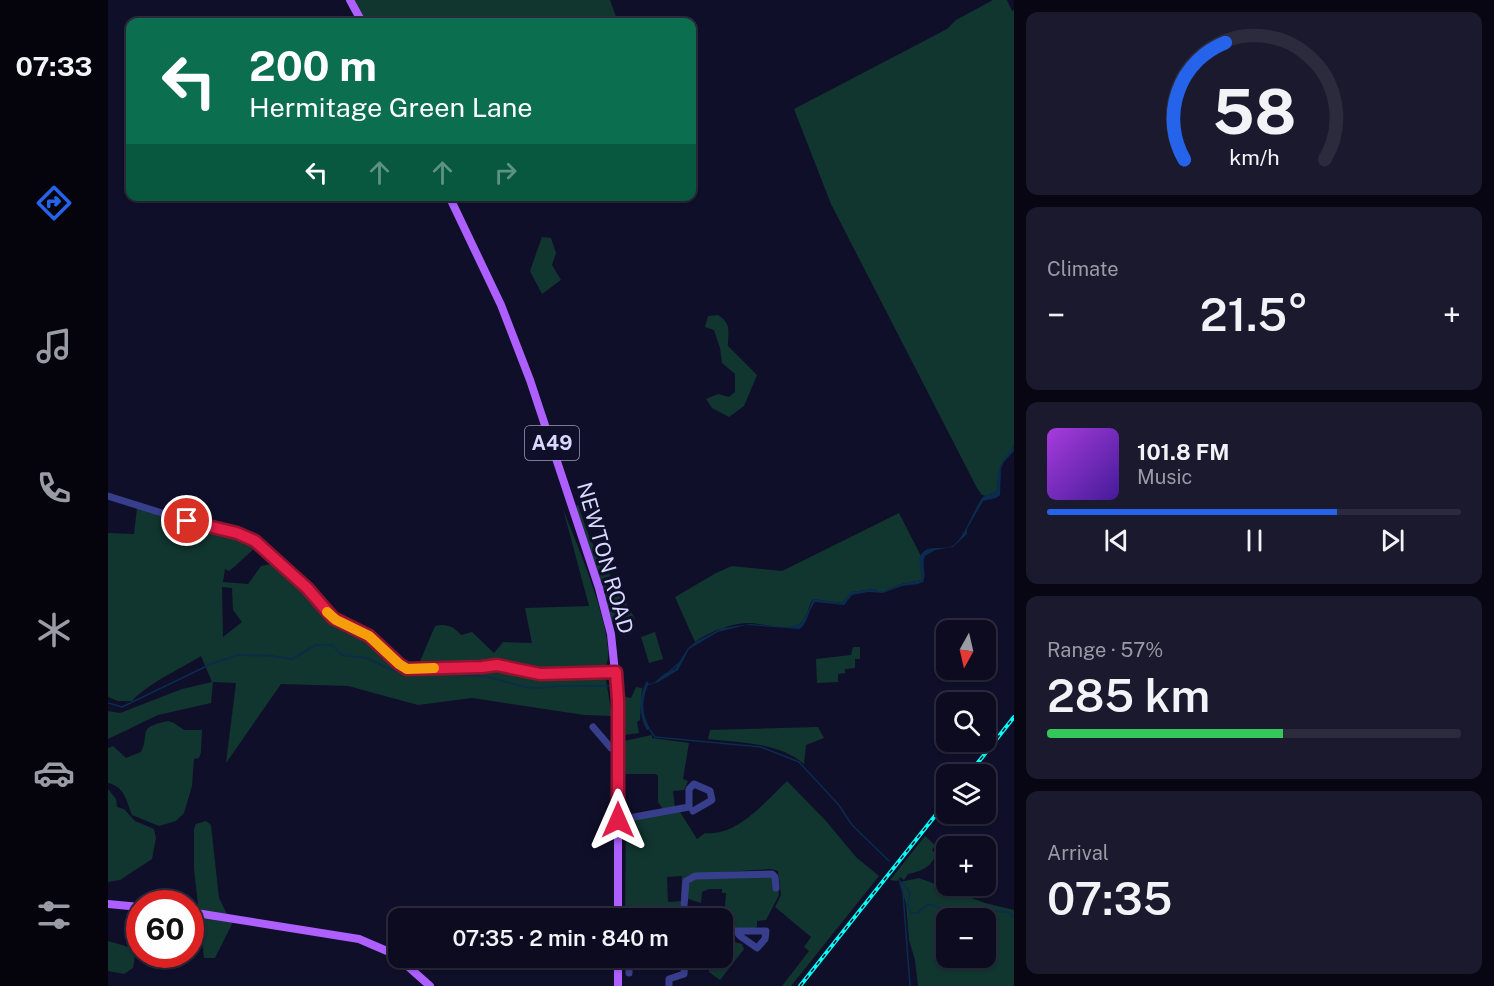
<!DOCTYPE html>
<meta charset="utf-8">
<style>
:root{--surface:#0c0b20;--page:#1a192d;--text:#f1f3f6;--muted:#9a9ba5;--line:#2c2b3e;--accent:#2563eb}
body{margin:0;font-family:"Public Sans",sans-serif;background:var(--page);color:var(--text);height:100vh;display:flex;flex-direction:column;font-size:22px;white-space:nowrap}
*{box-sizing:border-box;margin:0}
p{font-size:20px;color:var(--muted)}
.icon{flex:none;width:33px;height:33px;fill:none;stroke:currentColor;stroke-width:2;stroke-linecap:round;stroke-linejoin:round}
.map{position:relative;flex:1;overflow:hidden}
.details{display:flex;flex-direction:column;gap:12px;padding:12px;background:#070612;width:480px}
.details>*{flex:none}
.guide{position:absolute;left:18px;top:18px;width:570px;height:183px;border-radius:12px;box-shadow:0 2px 4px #0004,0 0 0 2px var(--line);background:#0b6e4f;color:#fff;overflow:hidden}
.needle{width:39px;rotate:188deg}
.fabs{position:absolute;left:828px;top:620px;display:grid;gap:12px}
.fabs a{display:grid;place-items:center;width:60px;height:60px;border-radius:12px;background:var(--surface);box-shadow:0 2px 4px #0004,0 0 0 2px var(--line);font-size:30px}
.speed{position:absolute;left:18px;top:890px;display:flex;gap:12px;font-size:30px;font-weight:700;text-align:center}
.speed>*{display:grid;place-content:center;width:78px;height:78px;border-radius:50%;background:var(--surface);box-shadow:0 2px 4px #0004,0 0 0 2px var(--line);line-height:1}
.speed .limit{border:9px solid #d22;background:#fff;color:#111}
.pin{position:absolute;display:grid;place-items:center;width:51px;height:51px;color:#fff;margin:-26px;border:3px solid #fff;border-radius:50%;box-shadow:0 2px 6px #0007}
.me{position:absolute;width:66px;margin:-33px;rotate:0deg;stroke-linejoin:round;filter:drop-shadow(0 0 4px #0008)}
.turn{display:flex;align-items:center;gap:21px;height:126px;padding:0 24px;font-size:27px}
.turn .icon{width:78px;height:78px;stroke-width:2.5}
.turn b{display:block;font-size:42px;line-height:51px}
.lanes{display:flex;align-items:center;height:57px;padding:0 24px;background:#0003;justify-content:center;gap:30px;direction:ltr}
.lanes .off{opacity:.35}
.big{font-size:45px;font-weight:600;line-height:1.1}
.details .card{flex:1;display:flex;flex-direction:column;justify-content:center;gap:9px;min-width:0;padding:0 21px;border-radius:12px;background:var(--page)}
.details .dial{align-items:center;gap:0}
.dial svg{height:156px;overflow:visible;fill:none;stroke:var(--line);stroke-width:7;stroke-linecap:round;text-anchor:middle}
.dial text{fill:var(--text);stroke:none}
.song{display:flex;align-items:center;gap:18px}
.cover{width:72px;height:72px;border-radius:9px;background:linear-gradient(135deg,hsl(280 70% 55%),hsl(260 70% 35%))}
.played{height:6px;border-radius:3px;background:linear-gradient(90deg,var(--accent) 70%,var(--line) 70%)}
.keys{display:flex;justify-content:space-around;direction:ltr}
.heat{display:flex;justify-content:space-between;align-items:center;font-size:33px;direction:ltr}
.charge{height:9px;border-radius:4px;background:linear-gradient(90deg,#34c759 57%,var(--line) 0)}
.trip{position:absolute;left:280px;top:908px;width:345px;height:60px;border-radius:12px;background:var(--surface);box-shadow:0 2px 4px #0004,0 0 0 2px var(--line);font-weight:600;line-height:60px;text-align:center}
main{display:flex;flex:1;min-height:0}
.menu{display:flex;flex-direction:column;width:108px;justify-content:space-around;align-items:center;background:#05040d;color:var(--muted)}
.menu .icon{width:42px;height:42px}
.menu .selected{color:var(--accent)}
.menu b{font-size:27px;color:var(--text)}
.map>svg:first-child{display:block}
</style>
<main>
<nav class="menu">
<b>07:33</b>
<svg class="icon selected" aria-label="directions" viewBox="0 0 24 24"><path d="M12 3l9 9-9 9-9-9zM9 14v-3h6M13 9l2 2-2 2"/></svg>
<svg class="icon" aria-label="music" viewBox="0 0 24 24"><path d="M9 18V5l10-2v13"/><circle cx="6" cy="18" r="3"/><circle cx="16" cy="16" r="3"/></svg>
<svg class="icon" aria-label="phone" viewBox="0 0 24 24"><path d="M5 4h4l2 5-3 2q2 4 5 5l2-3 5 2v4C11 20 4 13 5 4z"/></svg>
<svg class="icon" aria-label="climate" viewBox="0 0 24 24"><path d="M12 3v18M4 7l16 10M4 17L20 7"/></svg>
<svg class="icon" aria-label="car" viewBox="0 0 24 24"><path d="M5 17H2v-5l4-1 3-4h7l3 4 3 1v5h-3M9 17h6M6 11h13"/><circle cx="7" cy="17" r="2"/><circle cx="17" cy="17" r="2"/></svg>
<svg class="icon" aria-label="filters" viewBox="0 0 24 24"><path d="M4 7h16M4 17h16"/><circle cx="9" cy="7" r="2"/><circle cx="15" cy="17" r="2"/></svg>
</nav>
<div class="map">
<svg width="906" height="986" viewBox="0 0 906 986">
<rect width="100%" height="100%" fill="#100f2a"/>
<g fill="#11352f" fill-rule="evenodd">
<path d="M 246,0 L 502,0 L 510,22 L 258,22 Z"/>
<path d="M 885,0 L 899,0 L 904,11 L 906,10 L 906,446 C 893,465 889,468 890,491 L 878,496 L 874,495 L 869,488 L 723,204 L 686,109 L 839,29 L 848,20 Z"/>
<path d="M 434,237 L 443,238 L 448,253 L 444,265 L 453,280 L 434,294 L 422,271 Z"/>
<path d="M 610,315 C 624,324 620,332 620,346 L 649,375 L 636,406 L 621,417 L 604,408 L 598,399 L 610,394 L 621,397 L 627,392 L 627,374 L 614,363 L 612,348 L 606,330 L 597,327 L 600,316 Z"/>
<path d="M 470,505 L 482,539 L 527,619 L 514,626 L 503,621 L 468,506 Z"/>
<path d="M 29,508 L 125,533 L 150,545 C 143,551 127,567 121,571 L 117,569 L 115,582 L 140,584 L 153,566 L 163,564 L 179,578 L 182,580 L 184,577 L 190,582 L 189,584 L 235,628 L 269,644 L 283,658 L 310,666 L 327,626 C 337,623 346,626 353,635 L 364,632 L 386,653 L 395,642 L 424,643 L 417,608 L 481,606 L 455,509 C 465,535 515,649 496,668 L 504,716 L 476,715 L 364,698 L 310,705 L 240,686 L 173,684 L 118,763 L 128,683 L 105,682 L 103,703 L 50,715 L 0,739 L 0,711 L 12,713 L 74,689 L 104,682 L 93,656 C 72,669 39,684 24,701 L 10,701 L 0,697 L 0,533 L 26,534 ZM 114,587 L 124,588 L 125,610 L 134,622 L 115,637 Z"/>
<path d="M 791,513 L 813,556 L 814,580 L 793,584 L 777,591 L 770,591 L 766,589 L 744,592 L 734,603 L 705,599 C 700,606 700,617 693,623 C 681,632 657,624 643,623 C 625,622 601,632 587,642 L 567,597 L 608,573 L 624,566 L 674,571 Z"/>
<path d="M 547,632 L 555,659 L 541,663 L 533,637 Z"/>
<path d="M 745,647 L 752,647 L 752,659 L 747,659 L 747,668 L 737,669 L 737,673 L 730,674 L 730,682 L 709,683 L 708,659 L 743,655 Z"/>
<path d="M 528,687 L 534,688 L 532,720 L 529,722 L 531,733 L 516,735 L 514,696 L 523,698 Z"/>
<path d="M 60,721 L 66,723 L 76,730 L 94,730 L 93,752 L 91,758 L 86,759 L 84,786 L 76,813 L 68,821 L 51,826 L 24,815 C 18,800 17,787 0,783 L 0,748 L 5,746 L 18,758 L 33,752 C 43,732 27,728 60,721 Z"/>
<path d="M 710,727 L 716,738 L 698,745 L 696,764 C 671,742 632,743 600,739 L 602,730 Z"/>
<path d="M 544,735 L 544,738 L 581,743 L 575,779 L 580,781 L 576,790 L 565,791 L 567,808 L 556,810 L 550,802 L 550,776 L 548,774 L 516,774 L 516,741 Z"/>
<path d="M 679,781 L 718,821 L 748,857 L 771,876 L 683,986 L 674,986 L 701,951 L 696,947 L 703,937 L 667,907 L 673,895 L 670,871 L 663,869 L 584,874 L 578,877 L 575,898 L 573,898 L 574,876 L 559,877 L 560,902 L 573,901 L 572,910 L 517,913 L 518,821 L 572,812 L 589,839 L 597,833 C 629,837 657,802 679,781 Z"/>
<path d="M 0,789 L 8,799 L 9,807 L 16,809 L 27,821 L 46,829 L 48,838 L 44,859 L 12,880 L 0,882 Z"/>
<path d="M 98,821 L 103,825 L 111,898 L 124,924 L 107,958 L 96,958 L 86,869 L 86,829 L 88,824 Z"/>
<path d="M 817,836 L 829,847 L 829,850 L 826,847 L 824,850 L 827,853 C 827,865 812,872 800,874 L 796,880 L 792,877 L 789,881 L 782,880 Z"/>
<path d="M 668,872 L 671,895 L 658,920 L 649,921 L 649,927 L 645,929 L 615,930 L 618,893 L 614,893 L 614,889 L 601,889 L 594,892 L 593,903 L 577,898 C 578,892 579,885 583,881 C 594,870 651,873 668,872 Z"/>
<path d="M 811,878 L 877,903 L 906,910 L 906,986 L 810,986 L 807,960 L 801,940 L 798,904 L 792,882 ZM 838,918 L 878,918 L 878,957 L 838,957 Z"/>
<path d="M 19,929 L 31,931 L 25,968 L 16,974 L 0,971 L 0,941 L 21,947 L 23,937 Z"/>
<path d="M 615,939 L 634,944 L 636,949 L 612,980 L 601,972 L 601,966 L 616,965 Z"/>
</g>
<path fill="#092c4f" d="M 906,446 L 906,451 L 896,462 L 893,468 L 892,495 L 888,498 L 875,501 L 859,529 L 859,534 L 845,547 L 827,550 L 817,556 C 813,564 819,573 815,582 L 810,584 L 794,586 L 775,593 L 760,592 L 744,595 L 736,605 L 707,602 C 700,610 701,621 692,629 L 638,625 L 610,632 L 581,649 L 570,670 C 561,675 550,684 540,685 C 533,702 534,714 542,729 L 539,730 C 530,715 531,694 539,681 L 541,684 L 546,683 L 556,674 L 567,669 L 580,648 L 589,641 L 614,628 L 642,624 L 681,627 L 692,624 L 698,616 L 705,599 L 734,603 L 743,592 L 766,589 L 770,591 L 777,591 L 793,584 L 814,580 C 815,573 810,563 812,557 C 817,542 837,552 846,545 C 859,533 864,512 875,497 L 890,491 C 889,466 891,466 906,446 Z"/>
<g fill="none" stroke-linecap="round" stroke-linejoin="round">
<g stroke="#092c4f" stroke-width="1.5">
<path d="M 889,494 L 890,483"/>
<path d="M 561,672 L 571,663"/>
<path d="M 0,703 L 14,707 L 103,664 L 130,655 L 165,656 L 184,659 L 208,645 L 224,645 L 234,655 L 259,658 L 279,668 L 306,676 L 326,672 L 380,677 L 417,687 L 431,688 L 452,686 L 504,686"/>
<path d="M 542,730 L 547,737 L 653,747 L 691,762 L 730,804 L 744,825 L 781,861"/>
<path d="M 791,879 L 795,893 L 802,986"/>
<path d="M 794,882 L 802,892 L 800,905 L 803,913 L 810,913 C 826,893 832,915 852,918"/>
<path d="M 886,911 L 900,912 L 906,917"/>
<path d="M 853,918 L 885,910"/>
</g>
<g stroke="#373f8c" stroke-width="7">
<path d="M 0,496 L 92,525 L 124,531 L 139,537 L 150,543 L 199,588 L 225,618 L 261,636 L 291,664 L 299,669 L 374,667 L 389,665 L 401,669 L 432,674 L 508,672"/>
<path d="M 485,727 L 503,748 L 510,752"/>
<path d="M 510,820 L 581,807 L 581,789 L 586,784 L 602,791 L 604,800 L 585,811"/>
<path d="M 510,916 L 574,914"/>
<path d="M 575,918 L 578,881 L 587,876 L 664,874 L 667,877 L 668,888"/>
<path d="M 615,931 L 658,931 L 657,939 L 649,948 L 632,936 L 629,932"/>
<path d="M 521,973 L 521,957"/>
<path d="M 561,986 L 561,979 L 576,974 L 577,957"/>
</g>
<g stroke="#ae5fff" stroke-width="8">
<path d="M 242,0 L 254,22"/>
<path d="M 341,196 L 393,305 L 422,380 L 491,588 L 503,634 L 510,701 L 510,918"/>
<path d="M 0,904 L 32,907"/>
<path d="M 82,912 L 251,939 L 286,954 L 322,986"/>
<path d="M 510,986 L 510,957"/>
</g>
<defs>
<g id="rail">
<path d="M 861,774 L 906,717"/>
<path d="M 692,986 L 838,802"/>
</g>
</defs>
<use href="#rail" stroke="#04fff7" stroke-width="4"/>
<use href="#rail" stroke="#100f2a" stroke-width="1.5" stroke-dasharray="4.5" stroke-linecap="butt"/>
</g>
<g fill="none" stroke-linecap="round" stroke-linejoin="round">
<defs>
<path id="route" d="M 79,521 L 129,533 L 147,541 L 199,588 L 225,618 L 261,636 L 291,664 L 299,669 L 374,667 L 389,665 L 432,674 L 508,672 L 510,701 L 510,820"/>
</defs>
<use href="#route" stroke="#92132f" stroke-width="15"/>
<use href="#route" stroke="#e11d48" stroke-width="10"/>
<path stroke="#f59e0b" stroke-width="10" d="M 219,612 L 228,620 L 261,636 L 291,664 L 299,669 L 326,668"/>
</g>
<g text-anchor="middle" stroke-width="6" stroke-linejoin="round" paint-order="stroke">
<rect fill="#100f2a" stroke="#9c9cbf" stroke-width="1.5" x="417" y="426" width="54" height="34" rx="4.5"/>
<g font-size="20" font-weight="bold" fill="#d8d9ff">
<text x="444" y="450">A49</text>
</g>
<g font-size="21" fill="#d8d9ff" stroke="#100f2a">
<text transform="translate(497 558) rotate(74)" y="7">NEWTON ROAD</text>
</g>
</g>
</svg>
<div class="fabs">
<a><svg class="needle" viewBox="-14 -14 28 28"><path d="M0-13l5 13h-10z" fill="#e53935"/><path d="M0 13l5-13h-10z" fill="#9a9ba5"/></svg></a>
<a><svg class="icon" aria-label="search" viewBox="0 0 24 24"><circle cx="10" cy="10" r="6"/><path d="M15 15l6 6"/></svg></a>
<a><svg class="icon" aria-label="layers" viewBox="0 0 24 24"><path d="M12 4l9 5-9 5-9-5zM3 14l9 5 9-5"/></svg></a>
<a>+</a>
<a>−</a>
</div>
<div class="speed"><div class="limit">60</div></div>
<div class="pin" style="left:79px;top:521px;background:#d93025"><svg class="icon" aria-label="arrive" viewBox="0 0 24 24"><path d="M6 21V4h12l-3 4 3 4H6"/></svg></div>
<svg class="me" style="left:510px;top:820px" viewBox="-20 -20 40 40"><path d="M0-17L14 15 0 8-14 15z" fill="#e11d48" stroke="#fff" stroke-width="4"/></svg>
<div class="trip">07:35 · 2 min · 840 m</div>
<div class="guide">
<div class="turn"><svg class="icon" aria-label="left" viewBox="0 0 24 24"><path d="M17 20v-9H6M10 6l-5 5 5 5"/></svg><div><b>200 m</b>Hermitage Green Lane</div></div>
<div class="lanes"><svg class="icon" aria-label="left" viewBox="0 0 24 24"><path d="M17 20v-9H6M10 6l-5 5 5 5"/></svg><svg class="icon off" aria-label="ahead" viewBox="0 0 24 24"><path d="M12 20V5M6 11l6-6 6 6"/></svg><svg class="icon off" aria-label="ahead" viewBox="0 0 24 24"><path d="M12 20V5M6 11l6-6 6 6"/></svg><svg class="icon off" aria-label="right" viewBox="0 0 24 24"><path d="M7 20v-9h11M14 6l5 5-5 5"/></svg></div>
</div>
</div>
<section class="details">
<div class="card dial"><svg viewBox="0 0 100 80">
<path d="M14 69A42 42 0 1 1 86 69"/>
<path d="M14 69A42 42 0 0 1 35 9" stroke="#2563eb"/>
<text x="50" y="56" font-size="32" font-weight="700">58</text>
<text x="50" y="72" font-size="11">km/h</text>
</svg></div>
<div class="card"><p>Climate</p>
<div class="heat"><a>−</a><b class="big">21.5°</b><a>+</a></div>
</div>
<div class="card">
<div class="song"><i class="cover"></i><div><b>101.8 FM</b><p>Music</p></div></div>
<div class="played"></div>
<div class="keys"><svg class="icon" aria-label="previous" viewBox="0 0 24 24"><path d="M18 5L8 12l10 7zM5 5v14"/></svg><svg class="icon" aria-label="pause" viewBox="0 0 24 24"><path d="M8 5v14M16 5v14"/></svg><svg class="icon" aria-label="next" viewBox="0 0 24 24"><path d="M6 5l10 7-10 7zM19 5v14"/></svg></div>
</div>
<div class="card"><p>Range · 57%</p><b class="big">285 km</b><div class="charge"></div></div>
<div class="card"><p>Arrival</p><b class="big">07:35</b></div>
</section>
</main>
